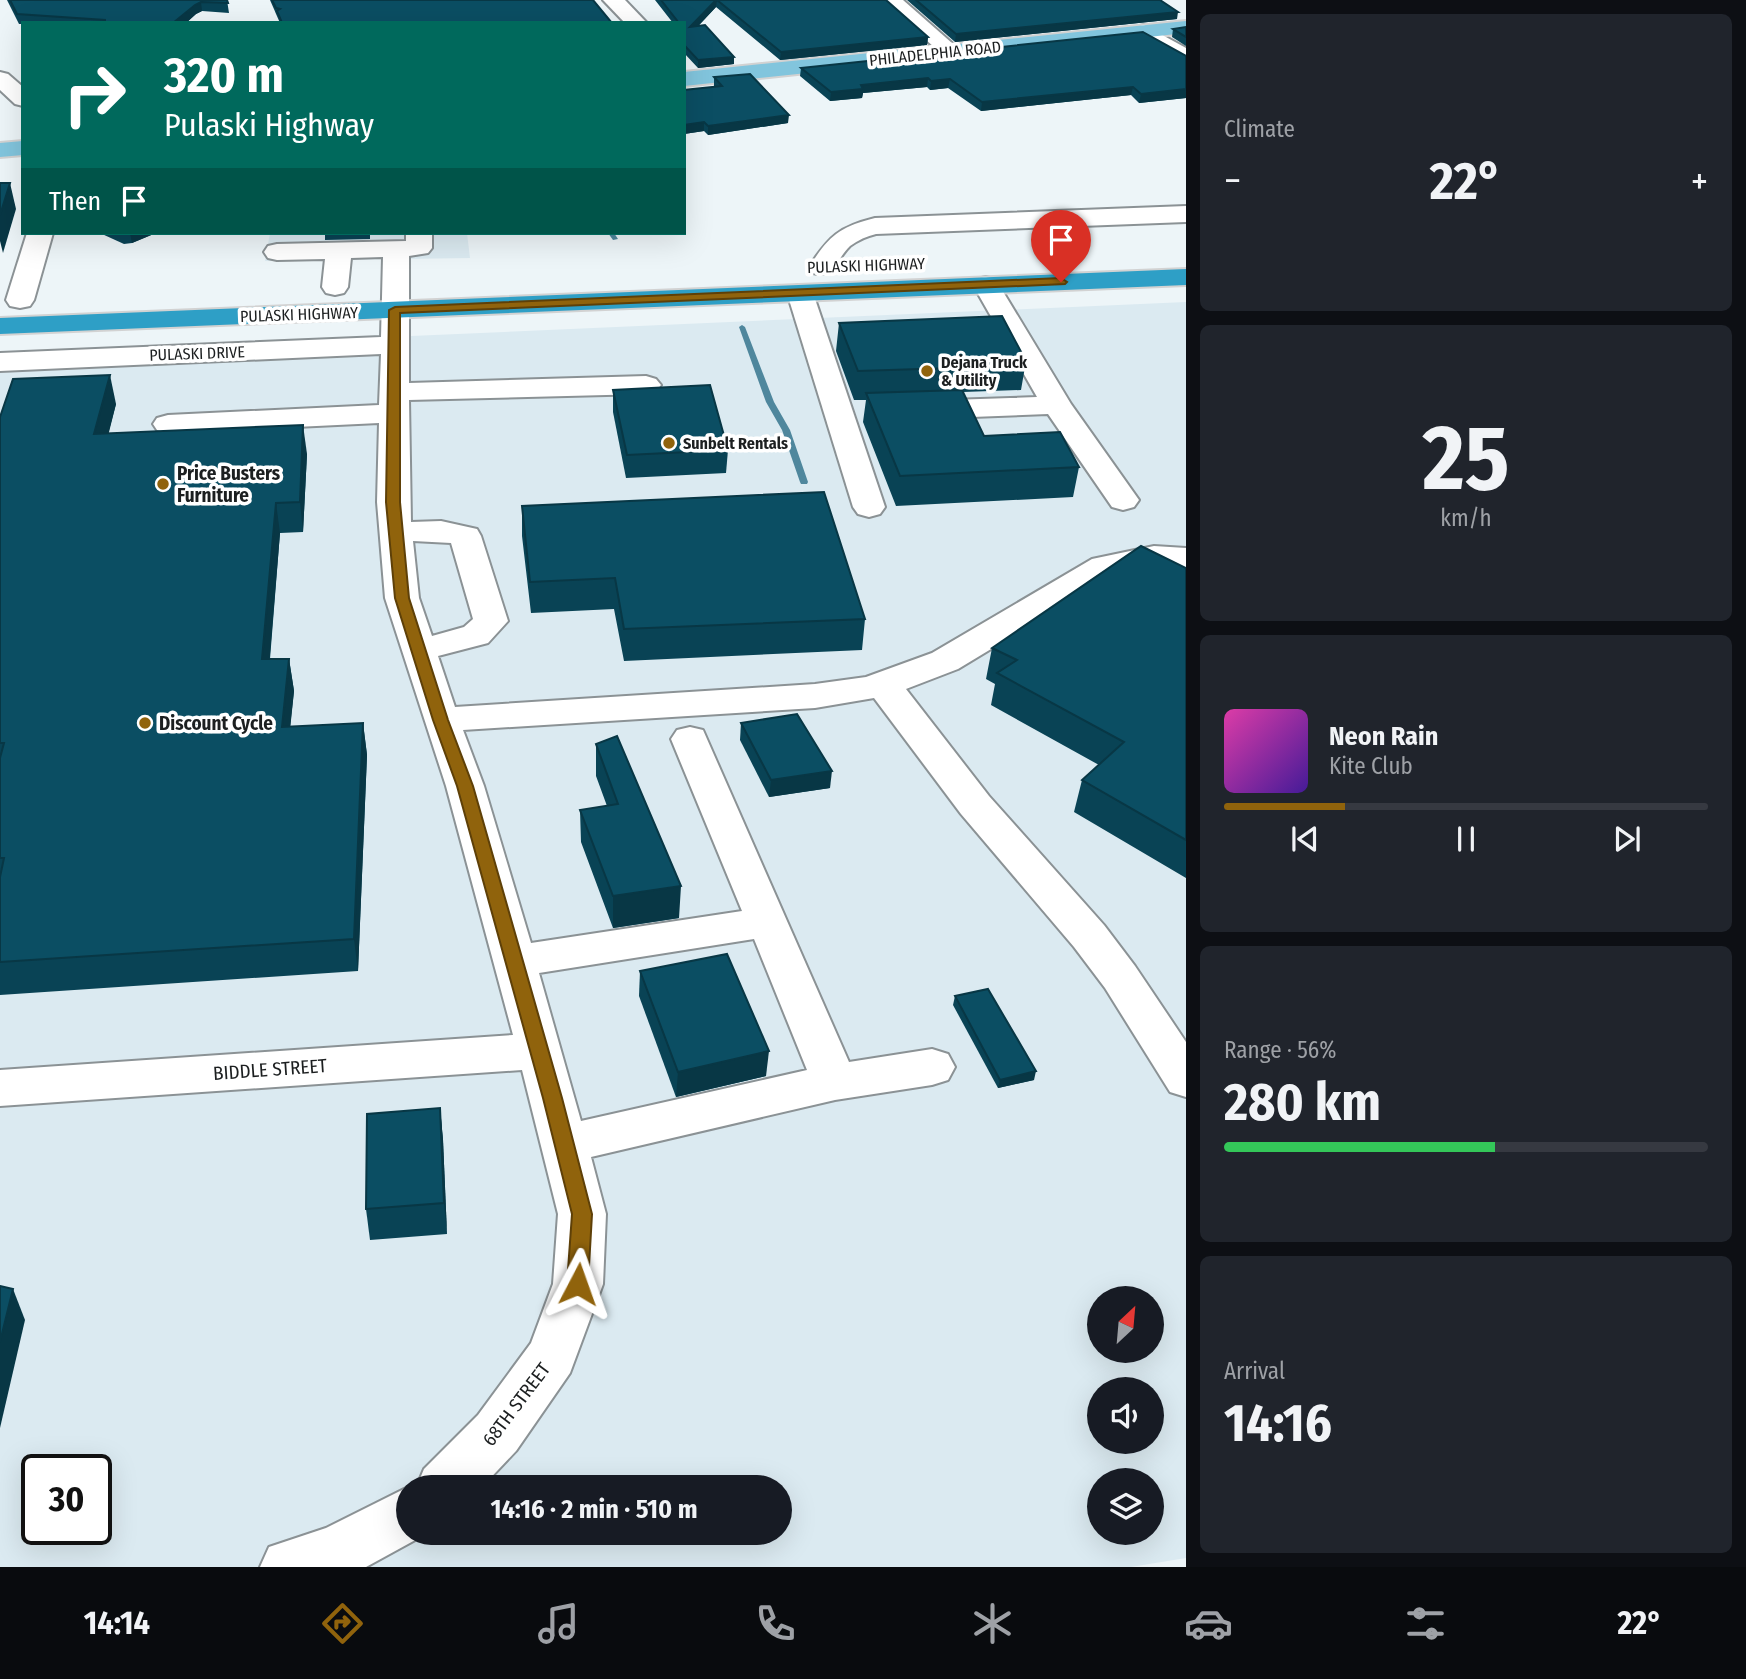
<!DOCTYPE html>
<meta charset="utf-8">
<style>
:root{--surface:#171b24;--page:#20242c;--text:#f1f3f6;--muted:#9ea1a6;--line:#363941;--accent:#90630c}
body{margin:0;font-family:"Fira Sans Condensed",sans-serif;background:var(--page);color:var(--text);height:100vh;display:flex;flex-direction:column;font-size:26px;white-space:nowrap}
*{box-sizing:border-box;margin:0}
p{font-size:23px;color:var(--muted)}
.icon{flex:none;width:38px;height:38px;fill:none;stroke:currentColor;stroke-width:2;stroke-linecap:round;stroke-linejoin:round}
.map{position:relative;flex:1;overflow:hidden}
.panel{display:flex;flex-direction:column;gap:14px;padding:14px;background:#0d0f14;width:560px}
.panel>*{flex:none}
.banner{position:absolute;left:21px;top:21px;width:665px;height:214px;border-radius:0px;box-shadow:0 7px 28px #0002;background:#00695c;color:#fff;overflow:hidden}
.needle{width:46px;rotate:26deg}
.buttons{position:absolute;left:1087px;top:1286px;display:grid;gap:14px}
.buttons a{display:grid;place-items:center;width:77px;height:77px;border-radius:50%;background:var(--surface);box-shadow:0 7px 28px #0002;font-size:35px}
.speed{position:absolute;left:21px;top:1454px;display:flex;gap:14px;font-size:35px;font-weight:700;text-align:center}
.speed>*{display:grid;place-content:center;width:91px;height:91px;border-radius:50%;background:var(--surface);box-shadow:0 7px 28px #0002;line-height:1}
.speed .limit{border:4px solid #111;border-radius:10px;background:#fff;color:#111}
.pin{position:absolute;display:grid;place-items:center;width:60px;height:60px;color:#fff;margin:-72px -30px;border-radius:50% 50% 50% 0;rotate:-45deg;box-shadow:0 0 7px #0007}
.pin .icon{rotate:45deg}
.me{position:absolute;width:77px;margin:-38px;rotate:4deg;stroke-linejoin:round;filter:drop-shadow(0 0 5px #0008)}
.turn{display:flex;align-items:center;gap:24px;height:147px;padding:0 28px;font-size:32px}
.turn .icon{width:91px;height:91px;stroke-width:2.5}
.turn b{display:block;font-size:49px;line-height:60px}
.then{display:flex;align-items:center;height:66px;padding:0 28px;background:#0003;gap:14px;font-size:26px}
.big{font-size:52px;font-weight:700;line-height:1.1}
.panel .tile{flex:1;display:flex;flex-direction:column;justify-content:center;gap:10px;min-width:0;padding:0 24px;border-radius:10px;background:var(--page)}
.panel .dial{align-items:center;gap:0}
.dial b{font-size:91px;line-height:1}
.song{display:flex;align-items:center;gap:21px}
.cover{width:84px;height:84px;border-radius:10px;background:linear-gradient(135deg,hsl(320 70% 55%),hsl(260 70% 35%))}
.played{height:7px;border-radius:4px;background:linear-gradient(90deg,var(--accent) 25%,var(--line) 25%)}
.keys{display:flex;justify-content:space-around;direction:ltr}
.heat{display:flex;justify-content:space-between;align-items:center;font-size:38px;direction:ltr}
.charge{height:10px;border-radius:5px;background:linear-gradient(90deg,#34c759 56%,var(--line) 0)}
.trip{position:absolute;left:396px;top:1475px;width:396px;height:70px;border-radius:35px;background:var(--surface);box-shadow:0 7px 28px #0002;font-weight:700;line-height:70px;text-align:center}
.menu{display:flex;height:112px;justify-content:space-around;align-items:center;background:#090b0e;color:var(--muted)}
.menu .icon{width:49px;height:49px}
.menu .active{color:var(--accent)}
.menu b{font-size:32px;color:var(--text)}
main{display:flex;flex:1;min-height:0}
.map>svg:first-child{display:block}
</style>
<main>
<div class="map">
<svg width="1186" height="1567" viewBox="0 0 1186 1567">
<rect width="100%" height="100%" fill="#edf5f8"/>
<g fill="#dbeaf1" fill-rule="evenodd">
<path d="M 270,233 L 467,233 L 470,258 L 265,261 Z"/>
<path d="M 1186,302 L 1186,1558 L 1131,1567 L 0,1567 L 0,354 ZM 1099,1298 L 1152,1298 L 1152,1351 L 1099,1351 ZM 1099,1390 L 1152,1390 L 1152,1442 L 1099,1442 ZM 37,1470 L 96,1470 L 96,1530 L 37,1530 ZM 1099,1480 L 1152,1480 L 1152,1533 L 1099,1533 ZM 408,1488 L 779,1488 L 779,1533 L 408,1533 Z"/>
</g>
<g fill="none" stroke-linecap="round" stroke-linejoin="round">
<g fill="#4f879d" fill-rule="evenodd">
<path d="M 608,233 L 614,233 L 618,239 L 613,240 Z"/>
<path d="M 742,325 L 745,327 L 774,402 L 790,430 L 808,482 L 807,484 L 801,484 L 800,482 L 782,430 L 766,402 L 739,327 Z"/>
</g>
<defs>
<g id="minor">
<path d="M 603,0 L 625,0 L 647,23 L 625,23 Z"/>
<path d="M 881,0 L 903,0 L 961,51 L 957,55 L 943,55 Z"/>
<path d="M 1144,25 L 1186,48 L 1186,63 L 1137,35 L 1134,31 L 1137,27 Z"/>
<path d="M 0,72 L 8,74 L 23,87 L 23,106 L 15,104 L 0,90 Z"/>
<path d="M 1186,206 L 1186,222 L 876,234 C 867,236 858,240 850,246 C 836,259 836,278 813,273 L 809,267 C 829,236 839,227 875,218 Z"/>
<path d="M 27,233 L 53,233 L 34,300 L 30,306 L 20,308 L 10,306 L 6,300 Z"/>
<path d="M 406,233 L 432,233 L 432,248 L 428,253 L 409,256 L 409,383 L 646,376 L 656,379 L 661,385 L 656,391 L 646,394 L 409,400 L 411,522 L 441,521 L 477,529 L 481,536 L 508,621 L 488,643 L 438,656 L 455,707 L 815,684 L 866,677 L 932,653 L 1092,559 L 1154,546 L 1186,548 L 1186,568 L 1154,566 L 1115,574 L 958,669 L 906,689 L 989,796 L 1104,925 L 1135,966 L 1186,1042 L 1186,1097 L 1170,1092 L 1105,988 L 1074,947 L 961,814 L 874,698 L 815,708 L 463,730 L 484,786 L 531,943 L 742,911 L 671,739 L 677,730 L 690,727 L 703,730 L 849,1062 L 932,1049 L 948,1054 L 955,1067 L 948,1080 L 932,1085 L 835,1100 L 591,1157 L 606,1214 L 603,1284 L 570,1373 L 516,1451 L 481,1488 L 416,1488 L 424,1469 L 478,1415 L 531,1343 L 553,1284 L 558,1214 L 522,1070 L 0,1106 L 0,1070 L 513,1035 L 446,786 L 385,598 L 377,502 L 379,423 L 168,433 L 157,430 L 153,424 L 157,418 L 168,415 L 379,405 L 381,354 L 0,371 L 0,353 L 381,337 L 383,257 L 351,258 L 348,287 L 344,293 L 335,295 L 326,293 L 322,287 L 325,259 L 277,260 L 268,258 L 264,252 L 268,246 L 277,244 L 406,241 ZM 413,541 L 451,543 L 473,619 L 464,627 L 432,636 L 419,598 ZM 754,939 L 807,1070 L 581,1121 L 539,973 Z"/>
<path d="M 986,277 L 995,279 L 999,285 L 1071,404 L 1139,500 L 1134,507 L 1123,510 L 1112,507 L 1048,414 L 919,419 L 909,416 L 904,410 L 909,404 L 919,401 L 1037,397 L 973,285 L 977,279 Z"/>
<path d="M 800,285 L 810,287 L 813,293 L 885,507 L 880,514 L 869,517 L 858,514 L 853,507 L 787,293 L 790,287 Z"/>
<path d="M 408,1487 L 408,1533 L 428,1533 L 366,1567 L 260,1567 L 269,1547 L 326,1528 Z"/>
</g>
<g id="major">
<path d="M 1186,21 L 1186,33 L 684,86 L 684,72 Z"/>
<path d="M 23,141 L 23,155 L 0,157 L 0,143 Z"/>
</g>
<path id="highway" d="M 1186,269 L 1186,285 L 0,334 L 0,318 Z"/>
</defs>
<use href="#minor" stroke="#8b9295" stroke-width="4"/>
<use href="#major" stroke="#d2d2d2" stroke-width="4"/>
<use href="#highway" stroke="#d2d2d2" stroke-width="4"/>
<use href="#minor" fill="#fff" fill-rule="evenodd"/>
<use href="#major" fill="#82c5dd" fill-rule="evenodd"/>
<use href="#highway" fill="#2e9fc6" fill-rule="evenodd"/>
</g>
<g fill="#094355">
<path d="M 7,0 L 227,0 L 229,13 L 202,11 L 196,14 L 186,23 L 23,23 L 23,24 L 19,24 Z"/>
<path d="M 270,0 L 593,0 L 612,23 L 280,23 Z"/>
<path d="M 655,0 L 886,0 L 928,37 L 927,45 L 780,60 L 716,7 L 698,26 L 734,64 L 698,68 L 684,53 L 684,23 L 673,23 Z"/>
<path d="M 907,0 L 1160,0 L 1177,19 L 955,42 Z"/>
<path d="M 1186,27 L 1186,46 L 1172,37 L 1173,29 Z"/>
<path d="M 1186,56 L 1186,98 L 1139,103 L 1131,95 L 981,111 L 948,88 L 930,90 L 927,87 L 863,93 L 862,98 L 830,101 L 800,76 L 801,68 Z"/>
<path d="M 714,77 L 788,123 L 708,135 L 704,131 L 684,134 L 715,87 L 714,86 Z"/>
<path d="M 102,233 L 156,233 L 132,243 L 124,244 L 102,234 Z"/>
<path d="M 325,233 L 370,233 L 370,239 L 325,240 Z"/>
<path d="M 839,323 L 1026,361 L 1021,390 L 963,392 L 984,436 L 1079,467 L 1073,497 L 896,506 L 863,422 L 866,400 L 854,400 L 836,351 Z"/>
<path d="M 613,390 L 728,450 L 726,473 L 626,478 L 613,412 Z"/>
<path d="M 116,404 L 108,434 L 307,454 L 303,532 L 280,533 L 270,659 L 289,659 L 294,691 L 290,727 L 363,723 L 367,755 L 358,971 L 0,995 L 0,417 Z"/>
<path d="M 522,506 L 865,619 L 862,650 L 624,661 L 614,609 L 531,613 L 522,536 Z"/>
<path d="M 1186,568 L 1186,878 L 1074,812 L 1082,780 L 1099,765 L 991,705 L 995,684 L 986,679 L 992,648 Z"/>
<path d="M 741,723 L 830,788 L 769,797 L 740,740 Z"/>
<path d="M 596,744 L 679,918 L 613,928 L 581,842 L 580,810 L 607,806 L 596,776 Z"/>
<path d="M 640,971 L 766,1076 L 676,1097 L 639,996 Z"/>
<path d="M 955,996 L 1034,1080 L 998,1088 L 953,1005 Z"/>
<path d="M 440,1108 L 443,1140 L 447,1234 L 370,1240 L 366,1209 Z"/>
</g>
<g fill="#083745">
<path d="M 717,0 L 716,7 L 690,35 L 690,27 Z"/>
<path d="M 201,2 L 202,11 L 196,14 L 186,23 L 173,23 L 195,5 Z"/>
<path d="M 1178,12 L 1177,19 L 955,42 L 956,34 Z"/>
<path d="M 928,37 L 927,45 L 780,60 L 781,52 Z"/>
<path d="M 734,57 L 734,64 L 698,68 L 698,60 Z"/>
<path d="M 928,78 L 927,87 L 863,93 L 862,98 L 830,101 L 831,92 L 861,85 Z"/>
<path d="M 950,79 L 948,88 L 930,90 L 931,81 Z"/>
<path d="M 1133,87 L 1131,95 L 981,111 L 982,102 Z"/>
<path d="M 1186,89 L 1186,98 L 1139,103 L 1141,94 Z"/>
<path d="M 789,115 L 788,123 L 708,135 L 708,126 Z"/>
<path d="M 704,122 L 704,131 L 684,134 L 684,125 Z"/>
<path d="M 10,183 L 16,209 L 3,253 L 0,241 L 0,215 Z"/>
<path d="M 130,233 L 156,233 L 132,243 Z"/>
<path d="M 110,375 L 116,404 L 101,464 L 94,434 Z"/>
<path d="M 303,425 L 307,454 L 303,532 L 300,502 Z"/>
<path d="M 276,503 L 280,533 L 267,690 L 262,659 Z"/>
<path d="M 289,659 L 294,691 L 287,759 L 282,727 Z"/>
<path d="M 363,723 L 367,755 L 358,971 L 354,939 Z"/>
<path d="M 832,771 L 830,788 L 769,797 L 771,780 Z"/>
<path d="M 681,886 L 679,918 L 613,928 L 613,896 Z"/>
<path d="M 769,1051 L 766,1076 L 676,1097 L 678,1072 Z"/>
<path d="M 1036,1071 L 1034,1080 L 998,1088 L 1000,1080 Z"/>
<path d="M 440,1108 L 443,1140 L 447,1234 L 444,1203 Z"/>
<path d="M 13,1289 L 25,1320 L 0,1428 L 0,1342 Z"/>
</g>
<g fill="#0b4e63" stroke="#083745" stroke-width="2">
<path d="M 10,0 L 227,0 L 228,3 L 201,2 L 195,5 L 173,23 L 105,23 L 105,20 L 17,14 Z"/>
<path d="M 272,0 L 593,0 L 612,23 L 282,23 L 277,11 L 280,9 L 276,8 Z"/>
<path d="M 661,0 L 716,0 L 690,27 L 705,25 L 734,57 L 698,60 L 684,45 L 684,23 L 679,23 Z"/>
<path d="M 717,0 L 886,0 L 928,37 L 781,52 Z"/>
<path d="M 916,0 L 1160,0 L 1178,12 L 956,34 Z"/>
<path d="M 1186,27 L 1186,37 L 1173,29 Z"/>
<path d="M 1143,32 L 1186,56 L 1186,89 L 1141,94 L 1133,87 L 982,102 L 950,79 L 931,81 L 928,78 L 861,85 L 863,89 L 831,92 L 801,68 Z"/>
<path d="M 750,74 L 789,115 L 708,126 L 704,122 L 684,125 L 684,90 L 722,86 L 714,77 Z"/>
<path d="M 0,183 L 10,183 L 0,215 Z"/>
<path d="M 1002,316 L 1026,361 L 950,364 L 952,368 L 858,371 L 839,323 Z"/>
<path d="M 110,375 L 94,434 L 303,425 L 300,502 L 276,503 L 262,659 L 289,659 L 282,727 L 363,723 L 354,939 L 0,962 L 0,877 L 4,858 L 0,858 L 0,758 L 4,743 L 0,743 L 0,417 L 13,379 Z"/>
<path d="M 710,385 L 728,450 L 627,455 L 613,390 Z"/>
<path d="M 962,390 L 984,436 L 1060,432 L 1079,467 L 900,476 L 866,393 Z"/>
<path d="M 824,492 L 865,619 L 624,629 L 615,578 L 530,582 L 522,506 Z"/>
<path d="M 1141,546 L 1186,568 L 1186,840 L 1082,780 L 1124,742 L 997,673 L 1017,660 L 992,648 Z"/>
<path d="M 797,714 L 832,771 L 771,780 L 741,723 Z"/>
<path d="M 617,736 L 681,886 L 613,896 L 580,810 L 618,804 L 596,744 Z"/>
<path d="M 727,954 L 769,1051 L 678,1072 L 640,971 Z"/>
<path d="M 988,989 L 1036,1071 L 1000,1080 L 955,996 Z"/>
<path d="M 440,1108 L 444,1203 L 366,1209 L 367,1114 Z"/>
<path d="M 0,1286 L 13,1289 L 0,1342 Z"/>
</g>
<path fill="#90630c" stroke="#5e4008" stroke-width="2" d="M 1061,278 L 1067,282 L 1065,284 L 400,313 L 400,502 L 409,598 L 448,720 L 473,786 L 562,1098 L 592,1214 L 588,1284 L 585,1291 L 578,1293 L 570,1291 L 567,1284 L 572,1214 L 543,1098 L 457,786 L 433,720 L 395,598 L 386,502 L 389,310 L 395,307 Z"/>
<g fill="#90630c" stroke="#fff" stroke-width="2.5">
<circle cx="927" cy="371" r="7"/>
<circle cx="669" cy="443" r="7"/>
<circle cx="163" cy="484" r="7"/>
<circle cx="145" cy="723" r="7"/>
</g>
<g text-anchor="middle" stroke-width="7" stroke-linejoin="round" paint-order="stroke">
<g font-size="16" fill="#1c1f20" stroke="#fff">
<text transform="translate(935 53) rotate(-6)" y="6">PHILADELPHIA ROAD</text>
<text transform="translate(866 265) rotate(-2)" y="6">PULASKI HIGHWAY</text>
<text transform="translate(299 314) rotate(-2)" y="6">PULASKI HIGHWAY</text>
<text transform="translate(197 353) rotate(-2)" y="6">PULASKI DRIVE</text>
</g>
<g font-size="16" font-weight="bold" fill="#1c1f20" stroke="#fff" text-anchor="start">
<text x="941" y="368">Dejana Truck<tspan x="941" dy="18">&amp; Utility</tspan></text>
<text x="683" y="449">Sunbelt Rentals</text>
</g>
<g font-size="19" font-weight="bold" fill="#1c1f20" stroke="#fff" text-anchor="start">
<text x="177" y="480">Price Busters<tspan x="177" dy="22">Furniture</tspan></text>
<text x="159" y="730">Discount Cycle</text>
</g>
<g font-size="19" fill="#1c1f20" stroke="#fff">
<text transform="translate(270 1069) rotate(-4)" y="7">BIDDLE STREET</text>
<text transform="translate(516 1404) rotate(-53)" y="7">68TH STREET</text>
</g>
</g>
</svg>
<div class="buttons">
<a><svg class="needle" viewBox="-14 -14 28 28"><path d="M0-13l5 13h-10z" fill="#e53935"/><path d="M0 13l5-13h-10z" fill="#9ea1a6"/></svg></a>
<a><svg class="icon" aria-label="sound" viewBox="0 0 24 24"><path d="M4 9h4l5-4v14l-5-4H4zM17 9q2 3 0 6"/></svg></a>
<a><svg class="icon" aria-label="layers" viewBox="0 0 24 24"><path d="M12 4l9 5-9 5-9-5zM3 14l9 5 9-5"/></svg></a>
</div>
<div class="speed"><div class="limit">30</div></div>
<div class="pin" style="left:1061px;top:282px;background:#d93025"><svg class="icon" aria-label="arrive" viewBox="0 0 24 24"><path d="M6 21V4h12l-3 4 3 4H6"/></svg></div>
<svg class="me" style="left:578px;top:1284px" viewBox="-20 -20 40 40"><path d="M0-17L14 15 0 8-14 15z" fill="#90630c" stroke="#fff" stroke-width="4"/></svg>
<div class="trip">14:16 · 2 min · 510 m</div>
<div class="banner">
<div class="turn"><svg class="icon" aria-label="right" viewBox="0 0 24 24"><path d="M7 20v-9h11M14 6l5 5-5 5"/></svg><div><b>320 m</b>Pulaski Highway</div></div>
<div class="then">Then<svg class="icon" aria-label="arrive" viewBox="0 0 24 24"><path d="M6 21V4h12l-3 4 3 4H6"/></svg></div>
</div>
</div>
<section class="panel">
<div class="tile"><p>Climate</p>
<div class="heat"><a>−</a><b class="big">22°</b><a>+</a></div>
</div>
<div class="tile dial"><b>25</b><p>km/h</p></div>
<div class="tile">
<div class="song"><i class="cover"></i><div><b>Neon Rain</b><p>Kite Club</p></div></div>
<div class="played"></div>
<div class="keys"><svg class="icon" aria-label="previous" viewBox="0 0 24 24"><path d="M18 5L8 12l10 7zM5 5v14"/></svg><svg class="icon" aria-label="pause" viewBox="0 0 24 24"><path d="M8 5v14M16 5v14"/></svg><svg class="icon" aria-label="next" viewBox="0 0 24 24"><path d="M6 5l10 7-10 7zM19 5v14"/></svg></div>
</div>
<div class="tile"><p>Range · 56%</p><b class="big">280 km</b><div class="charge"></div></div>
<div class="tile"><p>Arrival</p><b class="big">14:16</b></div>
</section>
</main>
<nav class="menu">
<b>14:14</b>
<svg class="icon active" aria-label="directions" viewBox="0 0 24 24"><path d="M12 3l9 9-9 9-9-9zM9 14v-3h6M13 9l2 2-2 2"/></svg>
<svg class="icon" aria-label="music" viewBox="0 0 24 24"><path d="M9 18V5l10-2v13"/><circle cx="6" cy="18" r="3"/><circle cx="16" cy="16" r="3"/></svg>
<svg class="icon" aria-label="phone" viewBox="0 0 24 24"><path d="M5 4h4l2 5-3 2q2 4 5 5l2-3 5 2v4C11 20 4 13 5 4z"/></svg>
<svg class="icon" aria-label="climate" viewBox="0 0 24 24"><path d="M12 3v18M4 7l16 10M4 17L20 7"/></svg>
<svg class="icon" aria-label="car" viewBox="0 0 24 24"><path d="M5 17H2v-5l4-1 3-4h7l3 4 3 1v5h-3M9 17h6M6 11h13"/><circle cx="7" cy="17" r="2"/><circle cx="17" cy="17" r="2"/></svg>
<svg class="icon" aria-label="filters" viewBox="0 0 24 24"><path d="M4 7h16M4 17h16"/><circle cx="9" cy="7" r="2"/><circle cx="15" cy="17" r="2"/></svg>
<b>22°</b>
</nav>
